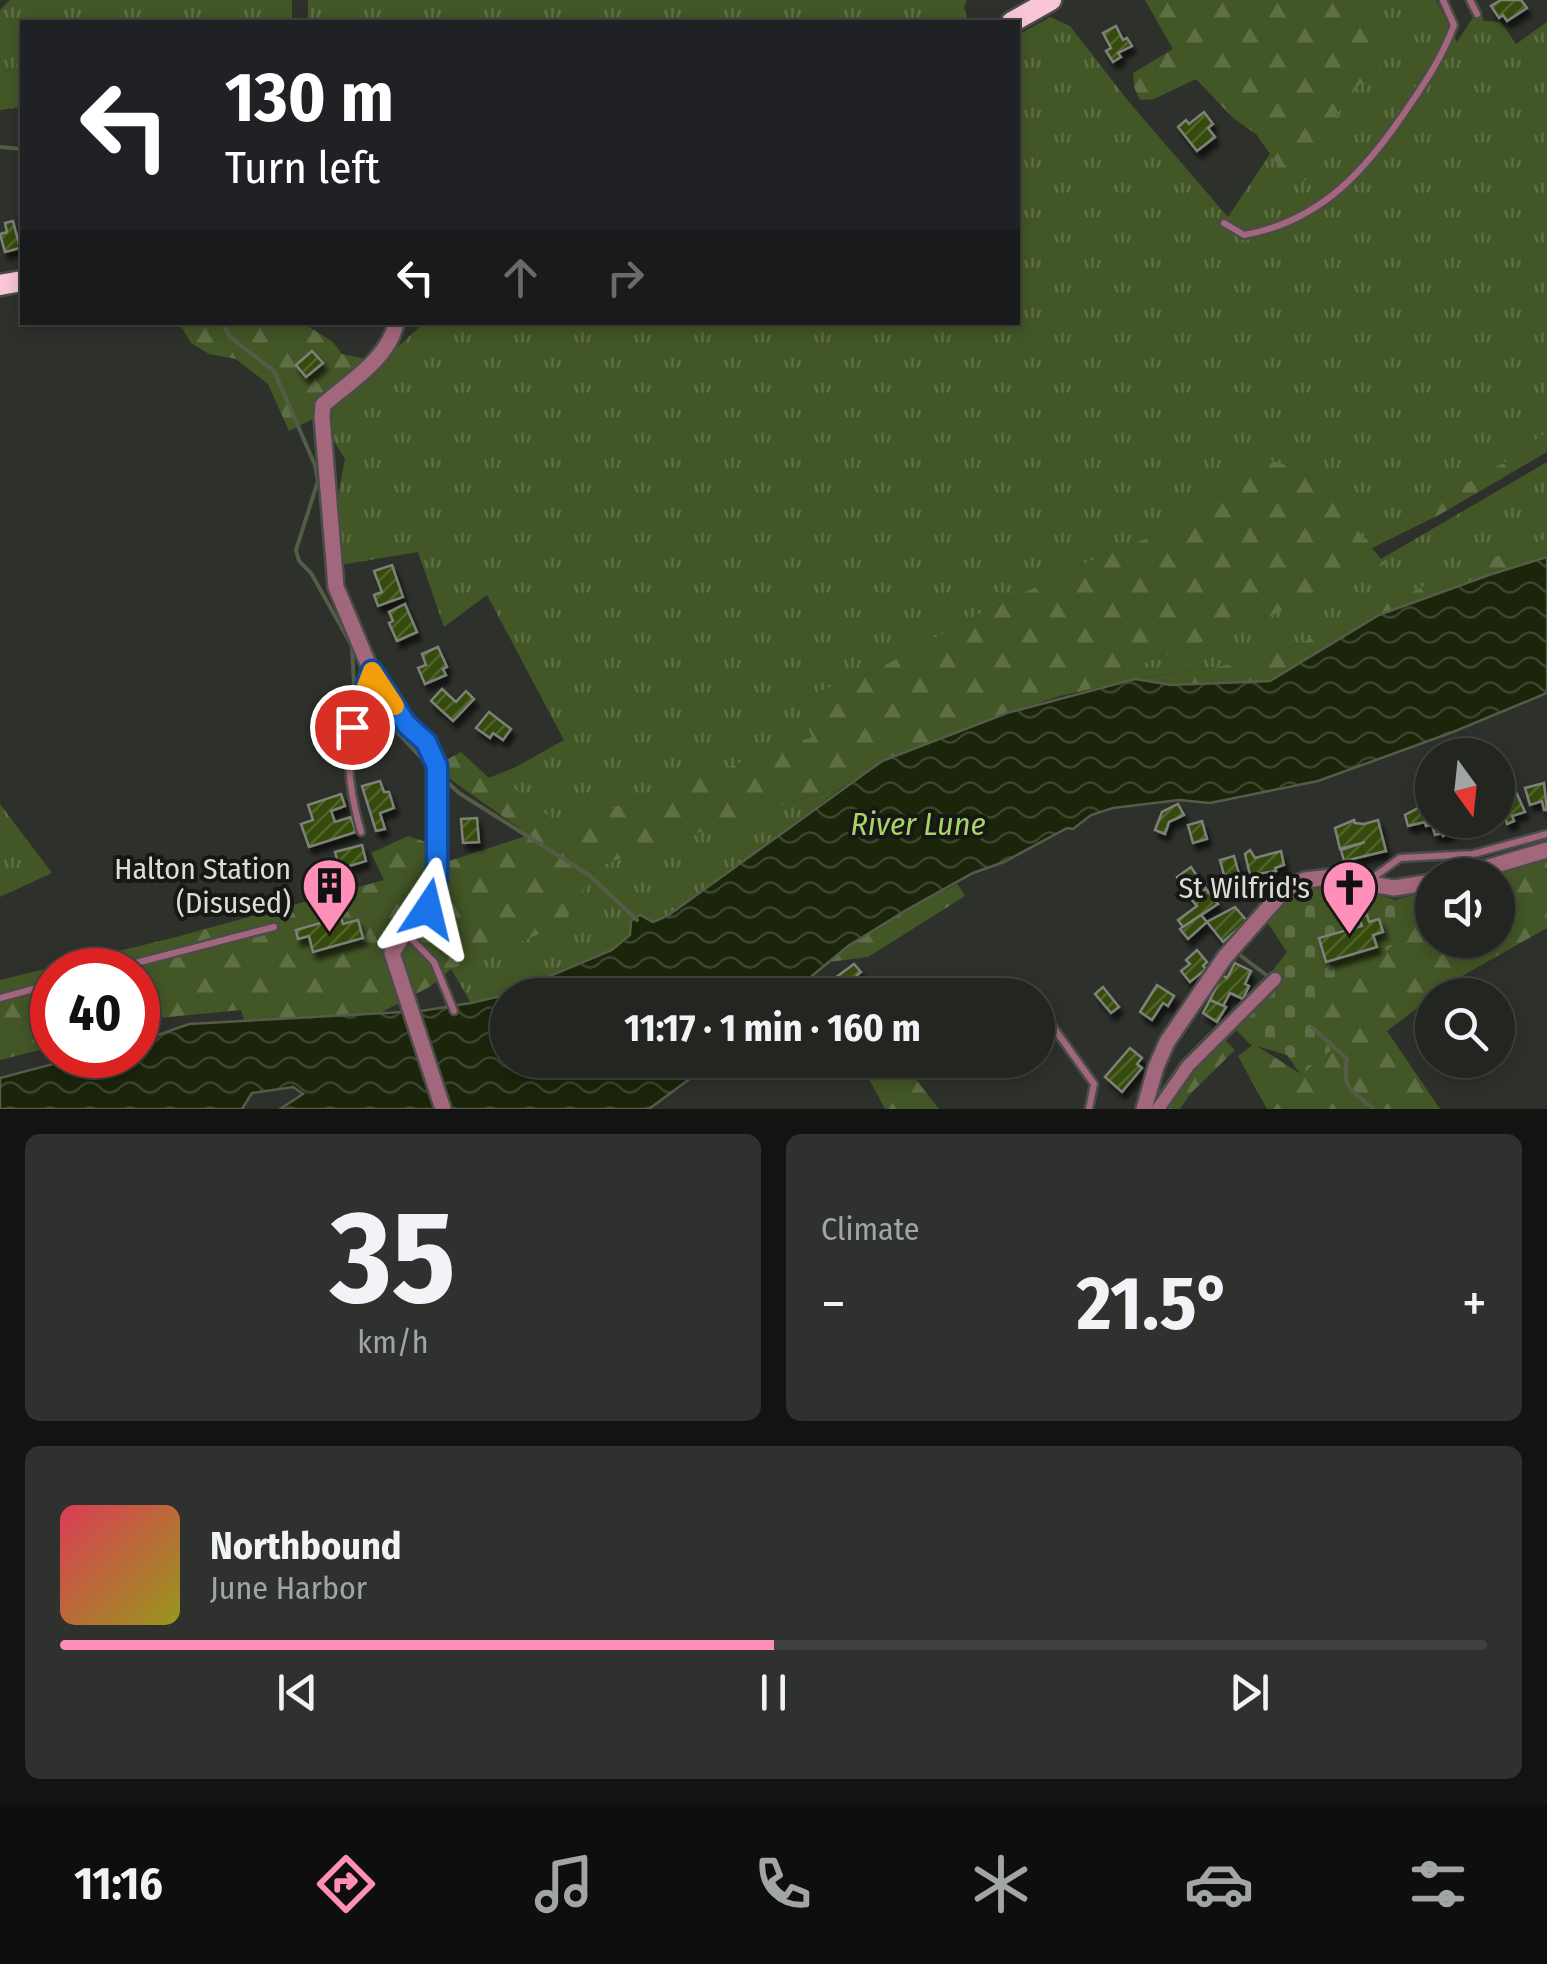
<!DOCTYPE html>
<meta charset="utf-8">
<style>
:root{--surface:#222520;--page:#2e312d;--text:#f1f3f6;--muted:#a2a5a5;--line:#3f423e;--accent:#ff8eb9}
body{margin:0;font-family:"Fira Sans Condensed",sans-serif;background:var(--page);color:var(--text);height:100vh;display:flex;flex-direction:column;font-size:38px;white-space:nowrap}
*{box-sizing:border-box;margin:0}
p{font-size:32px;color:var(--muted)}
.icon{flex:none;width:55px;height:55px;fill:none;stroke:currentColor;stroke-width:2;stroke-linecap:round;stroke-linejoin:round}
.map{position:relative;height:1109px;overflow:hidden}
.panel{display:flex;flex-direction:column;gap:25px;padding:25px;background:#131412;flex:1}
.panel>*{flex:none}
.hud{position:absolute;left:20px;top:20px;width:1000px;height:305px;border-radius:0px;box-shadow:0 5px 15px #0003,0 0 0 2px var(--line);background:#202124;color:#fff;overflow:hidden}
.needle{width:65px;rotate:165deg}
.buttons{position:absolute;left:1415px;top:738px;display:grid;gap:20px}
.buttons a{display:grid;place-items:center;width:100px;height:100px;border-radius:50%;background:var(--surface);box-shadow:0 5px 15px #0003,0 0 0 2px var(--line);font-size:50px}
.speed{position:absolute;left:30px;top:948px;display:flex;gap:20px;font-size:50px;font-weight:700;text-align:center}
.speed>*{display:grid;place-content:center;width:130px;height:130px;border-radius:50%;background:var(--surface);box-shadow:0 5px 15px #0003,0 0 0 2px var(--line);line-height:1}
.speed .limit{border:15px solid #d22;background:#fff;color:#111}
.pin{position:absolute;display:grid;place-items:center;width:85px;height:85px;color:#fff;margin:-42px;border:5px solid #fff;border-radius:50%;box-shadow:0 2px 10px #0007}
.me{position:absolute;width:110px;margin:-55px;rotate:10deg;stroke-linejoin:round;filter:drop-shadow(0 0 8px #0008)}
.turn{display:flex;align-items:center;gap:35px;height:210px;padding:0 40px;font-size:45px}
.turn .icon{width:130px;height:130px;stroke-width:2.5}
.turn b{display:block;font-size:70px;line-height:85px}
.lanes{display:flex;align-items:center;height:95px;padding:0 40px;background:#0003;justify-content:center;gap:50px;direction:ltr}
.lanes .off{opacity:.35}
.big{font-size:75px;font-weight:700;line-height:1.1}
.panel .card{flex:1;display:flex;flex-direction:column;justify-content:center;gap:15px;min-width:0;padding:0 35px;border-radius:15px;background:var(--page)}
.panel .dial{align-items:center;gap:0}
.dial b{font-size:130px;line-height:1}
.song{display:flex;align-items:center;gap:30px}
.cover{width:120px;height:120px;border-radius:15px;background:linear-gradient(135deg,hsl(350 70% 55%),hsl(60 70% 35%))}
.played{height:10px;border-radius:5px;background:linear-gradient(90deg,var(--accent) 50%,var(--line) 50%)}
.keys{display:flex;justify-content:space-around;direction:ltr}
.heat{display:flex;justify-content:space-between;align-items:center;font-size:55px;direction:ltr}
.panel .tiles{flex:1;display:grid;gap:25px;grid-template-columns:1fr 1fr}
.card:last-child{grid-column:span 2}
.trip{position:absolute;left:490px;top:978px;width:565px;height:100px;border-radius:50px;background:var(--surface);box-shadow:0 5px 15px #0003,0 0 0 2px var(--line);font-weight:700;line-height:100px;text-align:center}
.dock{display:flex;height:160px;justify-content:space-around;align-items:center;background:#0e0f0d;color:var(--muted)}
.dock .icon{width:70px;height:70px}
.dock .active{color:var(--accent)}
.dock b{font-size:45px;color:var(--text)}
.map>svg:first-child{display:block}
</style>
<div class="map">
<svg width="1547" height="1109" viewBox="0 0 1547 1109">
<defs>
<pattern id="grass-tufts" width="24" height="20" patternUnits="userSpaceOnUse" patternTransform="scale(2.5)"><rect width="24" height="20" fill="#435626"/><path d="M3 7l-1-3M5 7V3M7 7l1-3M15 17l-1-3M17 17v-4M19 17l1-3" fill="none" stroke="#5e6e45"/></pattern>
<pattern id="forest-firs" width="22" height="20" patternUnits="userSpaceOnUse" patternTransform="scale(2.5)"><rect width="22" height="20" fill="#435626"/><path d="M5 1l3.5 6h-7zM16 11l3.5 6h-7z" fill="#5e6e45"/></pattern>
<pattern id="cemetery-stones" width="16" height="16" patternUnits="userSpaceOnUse" patternTransform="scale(2.5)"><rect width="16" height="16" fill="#435626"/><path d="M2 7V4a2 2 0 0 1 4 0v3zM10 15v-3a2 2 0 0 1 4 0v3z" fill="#5e6e45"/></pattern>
<pattern id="water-waves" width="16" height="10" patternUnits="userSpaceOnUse" patternTransform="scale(2.5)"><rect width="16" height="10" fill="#1a250a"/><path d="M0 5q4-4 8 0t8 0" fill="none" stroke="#3b442d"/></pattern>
<pattern id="building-hatch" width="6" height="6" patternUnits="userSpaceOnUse" patternTransform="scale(2.5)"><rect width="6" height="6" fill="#344b07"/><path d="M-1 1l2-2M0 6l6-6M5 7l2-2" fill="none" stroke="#51642b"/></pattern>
<filter id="shadow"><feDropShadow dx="4" dy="7" stdDeviation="2.5" flood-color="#0009"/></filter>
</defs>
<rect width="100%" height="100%" fill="#2e312b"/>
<g fill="url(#grass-tufts)">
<path d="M 10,0 L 292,0 L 292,22 L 22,22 L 22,107 L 0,110 L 0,10 Z"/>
<path d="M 308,0 L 967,0 L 964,8 L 968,22 L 308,22 Z"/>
<path d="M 1356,0 L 1436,0 L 1457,42 L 1474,16 L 1481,13 L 1484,21 L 1501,22 L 1516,44 L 1547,22 L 1547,432 L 1507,461 L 1363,539 L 1346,507 L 1297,467 L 1258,458 L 1186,524 L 1112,551 L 981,613 L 872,672 L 796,700 L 813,737 L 560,827 L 473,784 L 514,768 L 564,740 L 487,595 L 444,627 L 418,552 L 340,565 L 337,501 L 345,459 L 333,440 L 330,409 L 424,323 L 1018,322 L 1018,35 L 1050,17 L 1070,26 L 1129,102 L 1228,217 L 1270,154 L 1281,170 L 1336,115 L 1360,84 L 1361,6 Z"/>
<path d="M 1547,462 L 1547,539 L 1468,566 L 1294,646 L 1228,665 L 1135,679 L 1131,667 L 1258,622 L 1384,564 L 1381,559 Z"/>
<path d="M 840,789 L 708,889 L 669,915 L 630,935 L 612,950 L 505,995 L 471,1003 L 451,969 L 563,925 L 596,867 L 790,802 Z"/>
<path d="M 0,804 L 52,873 L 0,897 Z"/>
</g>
<g fill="url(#forest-firs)">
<path d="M 1145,0 L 1356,0 L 1379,24 L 1388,50 L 1373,80 L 1360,84 L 1336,115 L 1348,138 L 1303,182 L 1281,170 L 1256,134 L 1234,119 L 1196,79 L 1154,99 L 1140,100 L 1134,87 L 1133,73 L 1173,49 Z"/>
<path d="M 179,323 L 303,323 L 333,342 L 342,354 L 376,361 L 313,419 L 289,431 L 268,384 L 236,359 L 209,354 L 191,343 Z"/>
<path d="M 1547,432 L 1547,452 L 1439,515 L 1372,548 L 1385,564 L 1258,622 L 1132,667 L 1136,679 L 1228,665 L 1294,646 L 1468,566 L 1547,539 L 1547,557 L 1379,615 L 1270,681 L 1171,685 L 1135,679 L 1060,696 L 1007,713 L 882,761 L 840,789 L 790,802 L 596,867 L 563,925 L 451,969 L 431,986 L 367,1020 L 247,1028 L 241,1010 L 138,1020 L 138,970 L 52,970 L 52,1047 L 0,1060 L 0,980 L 176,937 L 384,880 L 371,853 L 408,836 L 432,844 L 446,862 L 529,835 L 447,777 L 444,761 L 461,752 L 489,778 L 506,782 L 561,826 L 812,737 L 796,700 L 872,672 L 981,613 L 1112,551 L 1186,524 L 1258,458 L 1297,467 L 1346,507 L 1363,539 L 1507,461 Z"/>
<path d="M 1547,858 L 1547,928 L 1455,980 L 1387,1031 L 1440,1109 L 1267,1109 L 1238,1056 L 1254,1044 L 1302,1075 L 1305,1007 L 1404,937 L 1395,900 L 1432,890 L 1432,940 L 1498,940 L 1498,875 L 1487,875 Z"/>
<path d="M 957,884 L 965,896 L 868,957 L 829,962 C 867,929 913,907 957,884 Z"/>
<path d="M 1223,1038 L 1235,1050 L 1191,1093 L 1180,1109 L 1163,1109 L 1189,1071 Z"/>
<path d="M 859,1060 L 901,1060 L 939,1109 L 885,1109 Z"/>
</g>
<path fill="url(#cemetery-stones)" d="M 1323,885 L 1364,890 L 1395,900 L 1405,937 L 1306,1007 L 1331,1050 L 1301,1075 L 1287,1055 L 1250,1044 L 1236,1030 L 1279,983 L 1271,973 L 1287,952 L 1267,922 L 1296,892 Z"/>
<path fill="url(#water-waves)" stroke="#545c48" stroke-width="2.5" d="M 1547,557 L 1547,693 L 1453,732 L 1318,781 L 1210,803 L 1179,800 L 1113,808 L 1091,815 L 1073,829 L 1067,828 L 1004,862 L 973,873 L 908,909 L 848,946 L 789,995 L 508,995 L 508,1060 L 715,1060 L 649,1109 L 280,1109 L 303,1094 L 293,1087 L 252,1093 L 242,1109 L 0,1109 L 0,1078 L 61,1062 L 65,1055 L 138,1055 L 138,1042 L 189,1024 L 421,1011 L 471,1003 L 505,995 L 612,950 L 630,935 L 631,921 L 640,915 L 653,922 L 669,915 L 882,761 L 1007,713 L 1135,679 L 1171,685 L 1270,681 L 1379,615 L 1489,575 Z"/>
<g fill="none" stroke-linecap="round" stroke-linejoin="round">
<g stroke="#545c48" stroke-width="4">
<path d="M 0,147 L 22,149"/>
<path d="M 222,322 L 230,337 L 274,371 L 315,465 L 318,481 L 296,550 L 299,561 L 311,573 L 352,646 L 354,686 L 429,766"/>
<path d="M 444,779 L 459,793 L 589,875 L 637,920"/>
<path d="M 1241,956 L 1269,977"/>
<path d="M 1312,1027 L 1347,1059 C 1341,1089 1352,1091 1374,1109"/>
</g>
</g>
<g fill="url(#building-hatch)" stroke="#7d8179" stroke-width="2.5" filter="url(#shadow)">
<path d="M 1501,0 L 1521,0 L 1527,8 L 1507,21 L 1503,15 L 1499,18 L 1491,6 Z"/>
<path d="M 1116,26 L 1123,40 L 1127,38 L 1132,46 L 1118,53 L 1121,57 L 1113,62 L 1106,51 L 1111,48 L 1103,33 Z"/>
<path d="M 1204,112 L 1213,124 L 1208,128 L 1215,137 L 1197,151 L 1178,127 L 1186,120 L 1189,124 Z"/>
<path d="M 13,221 L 20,248 L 5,252 L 0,234 L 7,232 L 5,223 Z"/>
<path d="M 312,351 L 323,363 L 306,377 L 296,365 Z"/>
<path d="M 392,565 L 403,597 L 378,606 L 374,595 L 382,592 L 374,571 Z"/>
<path d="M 405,604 L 417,632 L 397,641 L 389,623 L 393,621 L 389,612 Z"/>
<path d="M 438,647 L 447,667 L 443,669 L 446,675 L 425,684 L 418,668 L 426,665 L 422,654 Z"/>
<path d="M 442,689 L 456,702 L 466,691 L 474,699 L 453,721 L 431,701 Z"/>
<path d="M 489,712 L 511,729 L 503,740 L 493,733 L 490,738 L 476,728 Z"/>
<path d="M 380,781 L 384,792 L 389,792 L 394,808 L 380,813 L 385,829 L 376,831 L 362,786 Z"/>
<path d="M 1544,783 L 1547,810 L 1544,810 L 1542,801 L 1530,805 L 1525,788 Z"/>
<path d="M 1516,792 L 1525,812 L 1512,816 L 1514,821 L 1507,824 L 1499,797 Z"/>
<path d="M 341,794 L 345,806 L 331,811 L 335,822 L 351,817 L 356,832 L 309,847 L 301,824 L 313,820 L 308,805 Z"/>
<path d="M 1178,804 L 1184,815 L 1169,822 L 1165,834 L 1155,830 L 1162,812 Z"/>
<path d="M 1422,806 L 1427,810 L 1432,808 L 1432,820 L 1458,820 L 1460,827 L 1443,836 L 1442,833 L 1435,835 L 1432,825 L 1426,826 L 1425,822 L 1408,826 L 1405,815 Z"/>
<path d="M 477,818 L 479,842 L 463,843 L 461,819 Z"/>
<path d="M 1354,820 L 1355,823 L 1364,824 L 1378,820 L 1386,851 L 1344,861 L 1341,850 L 1365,842 L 1340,849 L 1335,828 Z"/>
<path d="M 1202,821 L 1207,839 L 1193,843 L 1188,825 Z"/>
<path d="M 362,845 L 366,861 L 340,869 L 335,852 Z"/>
<path d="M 1250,850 L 1255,858 L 1281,851 L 1284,865 L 1275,868 L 1276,871 L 1250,875 L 1245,854 Z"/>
<path d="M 1234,856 L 1243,889 L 1229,893 L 1220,860 Z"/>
<path d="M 1191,867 L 1206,889 L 1191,899 L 1177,877 Z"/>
<path d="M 1206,889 L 1218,904 L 1183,927 L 1178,920 L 1197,906 L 1191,899 Z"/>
<path d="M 1235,907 L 1247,921 L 1223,942 L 1207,922 Z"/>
<path d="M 1201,915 L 1207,922 L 1188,939 L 1180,929 Z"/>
<path d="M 1367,915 L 1369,922 L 1379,919 L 1383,932 L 1373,935 L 1377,947 L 1326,962 L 1319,938 L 1362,926 L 1359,917 Z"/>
<path d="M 341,917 L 343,924 L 358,920 L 363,938 L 313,952 L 309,936 L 298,939 L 296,930 Z"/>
<path d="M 1197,950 L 1207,962 L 1203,966 L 1206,969 L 1190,982 L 1181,971 L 1190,964 L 1186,960 Z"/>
<path d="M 1235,963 L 1251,971 L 1245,984 L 1249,986 L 1243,999 L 1230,993 L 1223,1006 L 1210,1000 L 1222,975 L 1227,978 Z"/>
<path d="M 854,964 L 861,972 L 857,975 L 864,984 L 848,995 L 835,978 Z"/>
<path d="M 1157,985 L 1174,996 L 1168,1006 L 1163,1003 L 1152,1020 L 1140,1012 Z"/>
<path d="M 1103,987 L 1119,1007 L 1111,1013 L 1095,994 Z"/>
<path d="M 1210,1000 L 1226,1007 L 1217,1022 L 1203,1013 Z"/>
<path d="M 1130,1048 L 1142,1058 L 1137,1064 L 1142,1068 L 1122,1092 L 1105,1077 Z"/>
</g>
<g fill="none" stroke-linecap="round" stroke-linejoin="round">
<defs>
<g id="service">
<path d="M 1470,0 L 1477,14"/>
<path d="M 1224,223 L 1244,235 C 1322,221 1367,169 1409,106 C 1427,80 1443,55 1454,25 L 1443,0"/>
<path d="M 361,832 C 344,773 343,728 372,672"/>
<path d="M 1367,882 L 1400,858 L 1473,854 L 1547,834"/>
<path d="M 406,933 L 434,962 L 454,1011"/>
<path d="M 109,970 L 274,927"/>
<path d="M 0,998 L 52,984"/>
<path d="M 1051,1024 L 1094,1084 L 1089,1109"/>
</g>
<path id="minor" d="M 1158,1109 L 1188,1066 L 1275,979"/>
<g id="tertiary">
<path d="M 396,322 C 391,357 348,383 323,405 L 322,417 L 336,587 L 369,666 L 406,724 L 426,742 L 437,766 L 437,880 L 428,909 L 405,932 L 392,953 L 443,1109"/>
<path d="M 1462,875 L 1547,850"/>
<path d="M 1144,1109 L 1156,1067 L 1167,1042 L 1225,957 L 1286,888 L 1305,880 L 1331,877 L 1394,888 L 1432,882"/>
</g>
<g id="trunk">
<path d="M 1012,22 L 1051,0"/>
<path d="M 0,285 L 22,281"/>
</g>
</defs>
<use href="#service" stroke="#4a4d47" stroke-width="11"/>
<use href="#minor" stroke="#4a4d47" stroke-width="18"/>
<use href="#tertiary" stroke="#4a4d47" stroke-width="20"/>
<use href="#trunk" stroke="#4a4d47" stroke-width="25"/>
<use href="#service" stroke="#a2677c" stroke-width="6"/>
<use href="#minor" stroke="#a2677c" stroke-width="12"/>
<use href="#tertiary" stroke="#a2677c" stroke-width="15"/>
<use href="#trunk" stroke="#f8c6d6" stroke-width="20"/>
</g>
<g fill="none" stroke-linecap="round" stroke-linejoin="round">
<defs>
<path id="route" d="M 352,727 L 372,671 L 406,724 L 426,742 L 437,766 L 437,880 L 428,909"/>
</defs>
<use href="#route" stroke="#114b97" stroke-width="25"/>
<use href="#route" stroke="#1a73e8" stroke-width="18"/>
<path stroke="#f59e0b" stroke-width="18" d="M 364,692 L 372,671 L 395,706"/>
</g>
<defs>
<symbol id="building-pin" viewBox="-11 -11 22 30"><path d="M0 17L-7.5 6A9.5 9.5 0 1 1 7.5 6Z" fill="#ff8eb9" stroke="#171815"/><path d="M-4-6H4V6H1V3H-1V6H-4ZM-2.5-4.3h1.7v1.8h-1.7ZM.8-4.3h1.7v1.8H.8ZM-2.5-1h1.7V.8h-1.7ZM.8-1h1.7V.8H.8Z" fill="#111"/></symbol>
<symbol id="church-pin" viewBox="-11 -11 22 30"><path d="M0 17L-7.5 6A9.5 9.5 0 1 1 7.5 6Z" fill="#ff8eb9" stroke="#171815"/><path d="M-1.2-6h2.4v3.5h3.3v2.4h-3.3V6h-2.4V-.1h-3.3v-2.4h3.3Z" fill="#111"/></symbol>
</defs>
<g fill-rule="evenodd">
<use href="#building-pin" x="298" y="854" width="63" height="86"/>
<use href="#church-pin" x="1318" y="856" width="63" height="86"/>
</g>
<g text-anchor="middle" stroke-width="8" stroke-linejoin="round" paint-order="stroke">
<g font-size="30" fill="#dbddd9" stroke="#171815" text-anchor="end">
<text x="291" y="879">Halton Station<tspan x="291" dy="34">(Disused)</tspan></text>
<text x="1310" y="898">St Wilfrid's</text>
</g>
<g font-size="32" font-style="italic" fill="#a7d466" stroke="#171815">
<text x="918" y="835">River Lune</text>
</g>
</g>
</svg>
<div class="buttons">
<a><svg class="needle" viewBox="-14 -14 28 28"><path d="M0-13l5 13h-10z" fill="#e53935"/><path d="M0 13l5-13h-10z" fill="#a2a5a5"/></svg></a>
<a><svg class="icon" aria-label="sound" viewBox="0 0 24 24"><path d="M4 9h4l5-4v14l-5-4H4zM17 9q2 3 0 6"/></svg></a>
<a><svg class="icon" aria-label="search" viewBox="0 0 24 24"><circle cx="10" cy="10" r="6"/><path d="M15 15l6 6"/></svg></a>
</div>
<div class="speed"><div class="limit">40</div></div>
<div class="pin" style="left:352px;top:727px;background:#d93025"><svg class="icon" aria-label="arrive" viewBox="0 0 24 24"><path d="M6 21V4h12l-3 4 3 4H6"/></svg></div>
<svg class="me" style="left:428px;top:909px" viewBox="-20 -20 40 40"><path d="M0-17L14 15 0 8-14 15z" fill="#1a73e8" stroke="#fff" stroke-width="4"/></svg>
<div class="trip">11:17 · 1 min · 160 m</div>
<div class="hud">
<div class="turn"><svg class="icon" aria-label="left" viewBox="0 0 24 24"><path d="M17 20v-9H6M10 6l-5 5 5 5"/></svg><div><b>130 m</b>Turn left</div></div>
<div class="lanes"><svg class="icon" aria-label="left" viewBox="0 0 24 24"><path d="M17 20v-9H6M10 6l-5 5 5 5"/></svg><svg class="icon off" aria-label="ahead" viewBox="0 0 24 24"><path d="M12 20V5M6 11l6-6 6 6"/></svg><svg class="icon off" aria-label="right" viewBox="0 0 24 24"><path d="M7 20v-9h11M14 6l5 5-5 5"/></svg></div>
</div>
</div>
<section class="panel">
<div class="tiles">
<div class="card dial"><b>35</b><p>km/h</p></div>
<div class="card"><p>Climate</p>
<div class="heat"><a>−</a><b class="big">21.5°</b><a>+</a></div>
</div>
<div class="card">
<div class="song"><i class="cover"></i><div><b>Northbound</b><p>June Harbor</p></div></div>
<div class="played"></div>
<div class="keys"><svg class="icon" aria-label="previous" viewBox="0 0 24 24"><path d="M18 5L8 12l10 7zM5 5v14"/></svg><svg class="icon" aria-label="pause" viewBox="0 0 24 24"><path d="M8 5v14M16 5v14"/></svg><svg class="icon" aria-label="next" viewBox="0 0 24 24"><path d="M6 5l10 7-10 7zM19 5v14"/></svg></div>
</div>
</div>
</section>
<nav class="dock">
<b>11:16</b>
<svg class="icon active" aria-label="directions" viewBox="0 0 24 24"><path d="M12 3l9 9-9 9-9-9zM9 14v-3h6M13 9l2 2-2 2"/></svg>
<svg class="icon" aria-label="music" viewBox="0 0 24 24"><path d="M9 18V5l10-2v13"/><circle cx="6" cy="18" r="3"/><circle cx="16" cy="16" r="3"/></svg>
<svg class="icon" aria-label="phone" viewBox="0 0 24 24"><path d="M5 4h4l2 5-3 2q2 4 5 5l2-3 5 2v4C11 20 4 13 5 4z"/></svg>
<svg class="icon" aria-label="climate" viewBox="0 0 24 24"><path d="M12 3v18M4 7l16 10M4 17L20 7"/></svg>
<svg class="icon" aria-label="car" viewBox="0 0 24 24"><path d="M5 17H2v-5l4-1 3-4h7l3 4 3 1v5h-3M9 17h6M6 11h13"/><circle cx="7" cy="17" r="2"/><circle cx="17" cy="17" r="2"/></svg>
<svg class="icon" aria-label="filters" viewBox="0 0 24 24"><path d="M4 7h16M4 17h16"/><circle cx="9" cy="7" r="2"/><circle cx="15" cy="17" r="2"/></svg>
</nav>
